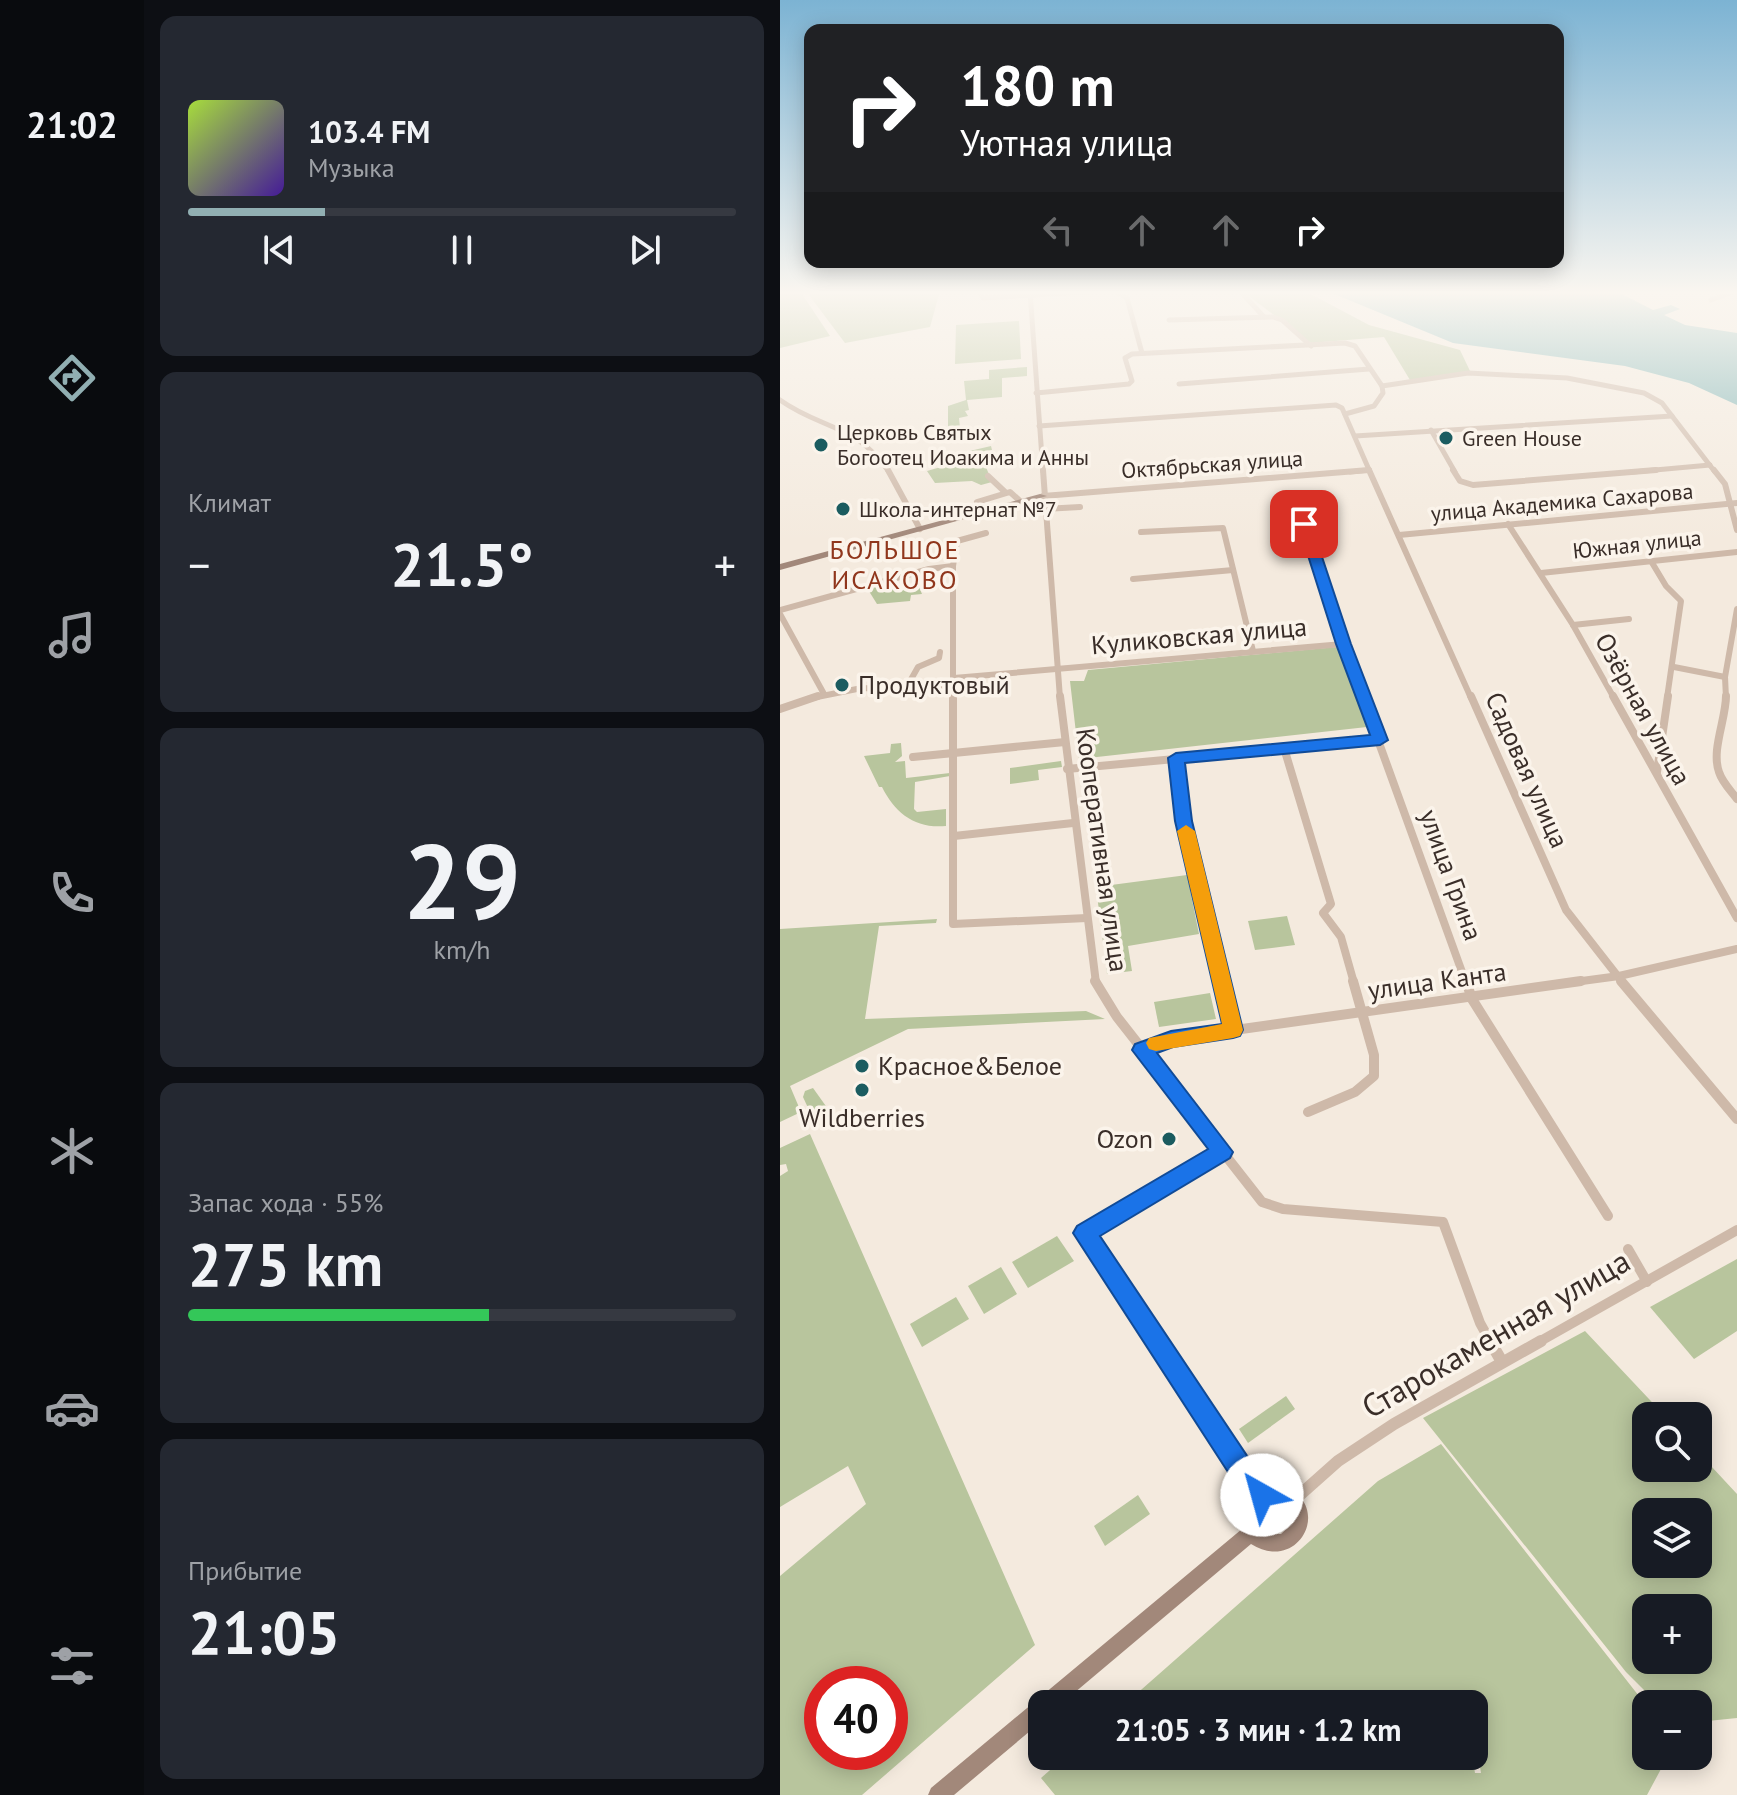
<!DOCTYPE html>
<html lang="ru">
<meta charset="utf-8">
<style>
:root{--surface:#171b24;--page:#242831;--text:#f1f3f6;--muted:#9ea1a6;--line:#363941;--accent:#91afb2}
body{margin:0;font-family:"PT Sans",sans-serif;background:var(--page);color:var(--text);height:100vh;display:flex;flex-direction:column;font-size:30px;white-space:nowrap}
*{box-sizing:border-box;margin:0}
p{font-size:26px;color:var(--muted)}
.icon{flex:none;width:44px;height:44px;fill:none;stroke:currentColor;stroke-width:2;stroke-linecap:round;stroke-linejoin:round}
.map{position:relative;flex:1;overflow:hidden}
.panel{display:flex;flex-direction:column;gap:16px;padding:16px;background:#0d0f14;width:636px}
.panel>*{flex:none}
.top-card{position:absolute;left:24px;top:24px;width:760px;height:244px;border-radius:16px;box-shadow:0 4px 20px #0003;background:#202124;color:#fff;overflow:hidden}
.buttons{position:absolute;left:852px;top:1402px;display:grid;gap:16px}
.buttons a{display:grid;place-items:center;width:80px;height:80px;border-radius:16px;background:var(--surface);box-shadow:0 4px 20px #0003;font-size:40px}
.speed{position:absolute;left:24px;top:1666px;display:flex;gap:16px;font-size:40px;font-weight:700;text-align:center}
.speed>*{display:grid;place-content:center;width:104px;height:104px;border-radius:50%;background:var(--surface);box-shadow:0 4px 20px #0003;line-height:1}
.speed .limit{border:12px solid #d22;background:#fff;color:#111}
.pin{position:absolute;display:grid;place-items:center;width:68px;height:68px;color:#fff;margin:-34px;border-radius:16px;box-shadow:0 4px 12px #0006}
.me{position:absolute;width:88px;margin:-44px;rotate:322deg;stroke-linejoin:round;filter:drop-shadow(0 0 6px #0008)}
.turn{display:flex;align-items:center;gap:28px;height:168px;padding:0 24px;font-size:36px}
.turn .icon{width:104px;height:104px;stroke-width:2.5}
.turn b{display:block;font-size:56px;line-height:68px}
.lanes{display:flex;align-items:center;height:76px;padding:0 24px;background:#0003;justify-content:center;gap:40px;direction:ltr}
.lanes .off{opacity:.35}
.big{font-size:60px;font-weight:700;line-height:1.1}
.panel .card{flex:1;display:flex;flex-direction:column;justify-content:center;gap:12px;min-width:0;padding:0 28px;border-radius:16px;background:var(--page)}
.panel .dial{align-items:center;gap:0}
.dial b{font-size:104px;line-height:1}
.song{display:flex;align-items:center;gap:24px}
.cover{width:96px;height:96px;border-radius:12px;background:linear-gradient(135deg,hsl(80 70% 55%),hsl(260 70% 35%))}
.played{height:8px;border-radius:4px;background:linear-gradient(90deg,var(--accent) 25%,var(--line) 25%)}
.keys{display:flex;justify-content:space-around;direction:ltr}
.heat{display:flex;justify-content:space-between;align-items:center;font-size:44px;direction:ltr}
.charge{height:12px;border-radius:6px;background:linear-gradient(90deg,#34c759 55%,var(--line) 0)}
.trip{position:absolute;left:248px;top:1690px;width:460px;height:80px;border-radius:16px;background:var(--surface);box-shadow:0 4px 20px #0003;font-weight:700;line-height:80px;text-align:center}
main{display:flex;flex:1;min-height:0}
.tab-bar{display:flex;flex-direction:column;width:144px;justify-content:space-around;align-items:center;background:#090b0e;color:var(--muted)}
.tab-bar .icon{width:56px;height:56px}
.tab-bar .selected{color:var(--accent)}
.tab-bar b{font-size:36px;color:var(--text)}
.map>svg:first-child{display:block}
</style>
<main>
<nav class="tab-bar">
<b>21:02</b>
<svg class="icon selected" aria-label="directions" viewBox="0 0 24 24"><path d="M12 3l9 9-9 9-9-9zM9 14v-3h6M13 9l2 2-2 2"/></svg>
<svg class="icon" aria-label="music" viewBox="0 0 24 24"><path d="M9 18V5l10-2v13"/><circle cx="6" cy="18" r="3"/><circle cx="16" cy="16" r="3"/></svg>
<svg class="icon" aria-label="phone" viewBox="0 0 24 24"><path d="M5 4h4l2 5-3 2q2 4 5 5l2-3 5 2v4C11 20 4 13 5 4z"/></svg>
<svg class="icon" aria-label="climate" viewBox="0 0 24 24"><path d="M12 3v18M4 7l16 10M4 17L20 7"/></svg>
<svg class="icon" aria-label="car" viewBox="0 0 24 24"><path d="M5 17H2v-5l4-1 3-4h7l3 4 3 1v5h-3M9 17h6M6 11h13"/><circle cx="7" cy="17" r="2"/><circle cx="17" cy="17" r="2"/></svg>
<svg class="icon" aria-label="filters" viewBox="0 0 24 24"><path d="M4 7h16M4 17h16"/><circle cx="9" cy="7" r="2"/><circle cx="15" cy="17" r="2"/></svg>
</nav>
<section class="panel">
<div class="card">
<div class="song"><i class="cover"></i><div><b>103.4 FM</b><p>Музыка</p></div></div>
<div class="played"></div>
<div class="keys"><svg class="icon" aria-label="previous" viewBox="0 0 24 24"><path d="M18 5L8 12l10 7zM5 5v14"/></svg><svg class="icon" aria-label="pause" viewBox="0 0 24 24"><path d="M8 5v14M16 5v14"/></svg><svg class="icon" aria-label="next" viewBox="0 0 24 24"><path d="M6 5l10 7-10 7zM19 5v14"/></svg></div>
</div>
<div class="card"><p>Климат</p>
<div class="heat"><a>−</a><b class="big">21.5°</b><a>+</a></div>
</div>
<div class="card dial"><b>29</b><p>km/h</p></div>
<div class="card"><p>Запас хода · 55%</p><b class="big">275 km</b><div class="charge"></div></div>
<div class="card"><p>Прибытие</p><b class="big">21:05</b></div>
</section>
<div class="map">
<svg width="957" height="1795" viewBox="0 0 957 1795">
<rect width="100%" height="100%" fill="#f4eade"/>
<g fill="#b8c59d" fill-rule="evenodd">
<path d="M 0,291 L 20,291 L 50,336 L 0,348 Z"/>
<path d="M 26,291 L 160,291 L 150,327 L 65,343 Z"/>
<path d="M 491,291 L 525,291 L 589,325 L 680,350 L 690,371 L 630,380 L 604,337 L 531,343 L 466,294 Z"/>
<path d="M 239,321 L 241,359 L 175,364 L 176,325 Z"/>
<path d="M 247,367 L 247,376 L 222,378 L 222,397 L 187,400 L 189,410 L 185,411 L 188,416 L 179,418 L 180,428 L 168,429 L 168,406 L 186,400 L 184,381 L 209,379 L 209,370 Z"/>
<path d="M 211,446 L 212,450 L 200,452 L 212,482 L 201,485 L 192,481 L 155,483 L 147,471 L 185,460 L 181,453 Z"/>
<path d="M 111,582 L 116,591 L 139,587 L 142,594 L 131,595 L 130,601 L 97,604 L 87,588 Z"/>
<path d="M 557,647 L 587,727 L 299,759 L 290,681 L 304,681 L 308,670 Z"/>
<path d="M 121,743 L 122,756 L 115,762 L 125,761 L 126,778 L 170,773 L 170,776 L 135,782 L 134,809 L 137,812 L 166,809 L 166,826 C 135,829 115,813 102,787 L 99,787 L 84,756 L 110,753 L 111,744 Z"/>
<path d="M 281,761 L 282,767 L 258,770 L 259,780 L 230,784 L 230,768 Z"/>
<path d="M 407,875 L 419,934 L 348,946 L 352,971 L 327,974 L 316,887 Z"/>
<path d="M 507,916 L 515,945 L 475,950 L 468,921 Z"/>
<path d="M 157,919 L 156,923 L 99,926 L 85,1019 L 306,1011 L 325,1019 L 128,1029 L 10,1086 L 21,1112 L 0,1122 L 0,929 Z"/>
<path d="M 430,993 L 436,1019 L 379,1027 L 374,1002 Z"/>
<path d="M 33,1088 L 53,1116 L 39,1125 L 35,1123 L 23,1097 L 25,1091 Z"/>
<path d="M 30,1134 L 255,1645 L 82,1795 L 0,1795 L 0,1576 L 86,1504 L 68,1466 L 0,1507 L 0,1176 L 8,1171 L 6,1164 L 0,1165 L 0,1148 ZM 42,1684 L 110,1684 L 110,1752 L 42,1752 Z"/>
<path d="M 277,1236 L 294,1261 L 248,1288 L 232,1262 Z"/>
<path d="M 957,1259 L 957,1331 L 914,1359 L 870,1307 Z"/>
<path d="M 221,1267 L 237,1294 L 204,1314 L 188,1286 Z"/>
<path d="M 176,1297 L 189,1319 L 142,1347 L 130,1324 Z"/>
<path d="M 805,1331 L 885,1416 L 866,1416 L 866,1468 L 918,1468 L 918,1452 L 957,1494 L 957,1718 L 918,1722 L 918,1704 L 878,1704 L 846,1672 L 643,1418 ZM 918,1512 L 918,1564 L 866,1564 L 866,1512 ZM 918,1608 L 918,1660 L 866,1660 L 866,1608 Z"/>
<path d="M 506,1396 L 515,1409 L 468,1443 L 459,1429 Z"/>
<path d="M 661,1444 L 866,1705 L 866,1742 L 862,1738 L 854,1749 L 866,1761 L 870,1756 L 888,1756 L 867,1795 L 275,1795 L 261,1778 L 286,1756 L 692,1756 L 695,1773 L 701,1773 L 697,1748 L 694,1748 L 694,1704 L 345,1704 L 598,1481 Z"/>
<path d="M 358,1495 L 370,1514 L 325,1546 L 314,1526 Z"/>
</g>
<path fill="#7bb2b4" d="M 547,291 L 836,291 L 873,310 L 891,305 L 900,309 L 884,315 L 905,325 L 957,333 L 957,405 L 909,383 L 845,366 L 673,343 Z"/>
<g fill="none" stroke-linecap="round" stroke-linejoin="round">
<g stroke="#ceb9a9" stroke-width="5">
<path d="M 199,291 L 203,298 L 323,291"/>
<path d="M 250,291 L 263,472"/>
<path d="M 335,291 L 347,298 L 362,353"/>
<path d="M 460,291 L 484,317"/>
<path d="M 931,300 L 955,291"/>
<path d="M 389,320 L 493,317 L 502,320 L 531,346"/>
<path d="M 399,384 L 589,369"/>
<path d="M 256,393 L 349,384 L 352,381 L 345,358 L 352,354 L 565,343 L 575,346 L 602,386"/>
<path d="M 0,400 C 40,429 77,424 109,472"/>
<path d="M 565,414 L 594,406 L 603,393 L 602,386 L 688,373 L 787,378 L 864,393 L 882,403 L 935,472"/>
<path d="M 259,426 L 556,405 L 562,408 L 590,472"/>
<path d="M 651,430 L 675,472"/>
<path d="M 575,436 L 892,416"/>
<path d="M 570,472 L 589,470"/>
<path d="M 853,472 L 930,465"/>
</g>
<g stroke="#ceb9a9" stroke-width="6">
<path d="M 108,470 L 140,529"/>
<path d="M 263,470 L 280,698"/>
<path d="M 589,470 L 691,698"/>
<path d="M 673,470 L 680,481 L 693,485 L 876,470"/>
<path d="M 934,470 L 945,484 L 957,530"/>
<path d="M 208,476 L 225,492"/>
<path d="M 263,496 L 589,470"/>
<path d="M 264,509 L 300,507"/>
<path d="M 204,511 L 197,502 L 230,492 L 240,501"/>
<path d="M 524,524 L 583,698"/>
<path d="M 728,524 L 793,625 L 834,698"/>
<path d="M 361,532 L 443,528 L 473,651"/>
<path d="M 619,535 L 957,503"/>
<path d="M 871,561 L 886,586 L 901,601 L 887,698"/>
<path d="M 761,573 L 957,552"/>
<path d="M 353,579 L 453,570"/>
<path d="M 0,610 L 149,569 L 173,566"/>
<path d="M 0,614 L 44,694"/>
<path d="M 793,625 L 849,619"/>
<path d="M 894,667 L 945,677"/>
<path d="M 174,678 L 563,644"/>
<path d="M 125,690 L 138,667 L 159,658 L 160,652"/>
<path d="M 32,698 L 82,688 L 125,690 L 170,685 L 174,678"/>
<path d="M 173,698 L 173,566 L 177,541 L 206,533"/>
<path d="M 946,698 L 945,677 L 957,609"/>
</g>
<g stroke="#ceb9a9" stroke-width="8">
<path d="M 173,696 L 173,924 L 307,918"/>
<path d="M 280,696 L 316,983"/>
<path d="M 582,696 L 686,983"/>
<path d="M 691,696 L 786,910 L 843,983"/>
<path d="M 833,696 L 957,918"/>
<path d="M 946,696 C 946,719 931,750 939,772 C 942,782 951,791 957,799"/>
<path d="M 0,709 L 38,696"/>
<path d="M 504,748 L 551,904 L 543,913 L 561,937 L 574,983"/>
<path d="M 133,757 L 285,742"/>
<path d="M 396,758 L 403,821 L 442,983"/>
<path d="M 287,769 L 600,740"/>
<path d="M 877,772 L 888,696"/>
<path d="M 174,836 L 293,823"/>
<path d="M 787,983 L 839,976 L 957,949"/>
</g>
<g stroke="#ceb9a9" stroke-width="10">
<path d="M 315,981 L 337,1017 L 482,1202 L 503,1209 L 663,1222 L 700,1323 L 711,1343"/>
<path d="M 441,981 L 453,1030"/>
<path d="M 686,981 L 692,999 L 828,1216"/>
<path d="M 841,981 L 957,1119"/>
<path d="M 363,1050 L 391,1039 L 801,981"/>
<path d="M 528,1112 L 575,1092 L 594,1076 L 594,1055 L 573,981"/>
<path d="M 848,1249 L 867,1282"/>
<path d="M 378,1343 L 305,1233 L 442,1152"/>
<path d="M 757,1343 L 957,1230"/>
</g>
<g stroke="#ceb9a9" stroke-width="12">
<path d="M 376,1341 L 479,1496"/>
<path d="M 710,1341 L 722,1362"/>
<path d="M 513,1501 L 558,1461 L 614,1424 L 761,1341"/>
</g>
<g fill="#a2887a" fill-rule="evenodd">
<path d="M 260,494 L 267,496 L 0,570 L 0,564 Z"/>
<path d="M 499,1484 C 556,1502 520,1575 471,1544 L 281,1704 L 262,1704 L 262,1721 L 174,1795 L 148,1795 L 151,1788 L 462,1529 C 454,1504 473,1483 499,1484 ZM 491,1501 L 501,1502 L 510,1511 L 510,1525 L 501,1534 L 487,1534 L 478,1525 L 478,1511 L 484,1504 Z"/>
</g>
</g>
<linearGradient id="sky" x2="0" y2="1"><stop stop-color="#7cb3d3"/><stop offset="0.54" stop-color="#faf6f0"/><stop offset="1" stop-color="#faf6f0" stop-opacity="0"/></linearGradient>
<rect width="957" height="542" fill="url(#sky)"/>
<path fill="#1a73e8" stroke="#114b97" stroke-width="2" d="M 524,520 L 531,524 L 571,644 L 608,740 L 600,745 L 405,763 L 412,821 L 463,1030 L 460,1036 L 453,1038 L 393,1047 L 377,1053 L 453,1152 L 450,1158 L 320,1236 L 486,1484 L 491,1485 L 495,1495 L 491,1504 L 479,1510 L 470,1506 L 293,1233 L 297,1226 L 428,1149 L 352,1050 L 355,1044 L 391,1031 L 442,1024 L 395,821 L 388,758 L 396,753 L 590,735 L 556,644 L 518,524 Z"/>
<path fill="#f59e0b" d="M 406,825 L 415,831 L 463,1030 L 460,1036 L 453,1038 L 376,1051 L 369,1049 L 366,1043 L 369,1038 L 442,1024 L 397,831 Z"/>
<g fill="#1b5c60" stroke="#fbf4eb" stroke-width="3">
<circle cx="666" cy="438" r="8"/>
<circle cx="41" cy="445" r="8"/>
<circle cx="63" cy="509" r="8"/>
<circle cx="62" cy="685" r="8"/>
<circle cx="82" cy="1066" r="8"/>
<circle cx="82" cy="1090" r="8"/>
<circle cx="389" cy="1139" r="8"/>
</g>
<g text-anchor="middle" stroke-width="7" stroke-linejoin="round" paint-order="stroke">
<g font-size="22" fill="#3a2e29" stroke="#fbf4eb" text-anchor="start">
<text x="57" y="440">Церковь Святых<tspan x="57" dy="25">Богоотец Иоакима и Анны</tspan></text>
<text x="682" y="446">Green House</text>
<text x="79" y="517">Школа-интернат №7</text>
</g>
<g font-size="22" fill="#3a2e29" stroke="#fbf4eb">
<text transform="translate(432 464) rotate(-4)" y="8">Октябрьская улица</text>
<text transform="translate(782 502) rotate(-5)" y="8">улица Академика Сахарова</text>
<text transform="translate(857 544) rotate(-6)" y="8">Южная улица</text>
</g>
<g font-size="26" letter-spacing="2" fill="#90361c" stroke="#fbf4eb">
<text x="115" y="559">БОЛЬШОЕ<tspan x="115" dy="30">ИСАКОВО</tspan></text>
</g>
<g font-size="26" fill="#3a2e29" stroke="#fbf4eb">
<text transform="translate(419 636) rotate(-5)" y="9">Куликовская улица</text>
<text transform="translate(863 709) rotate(61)" y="9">Озёрная улица</text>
<text transform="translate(747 770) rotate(66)" y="9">Садовая улица</text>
<text transform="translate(322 850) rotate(82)" y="9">Кооперативная улица</text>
<text transform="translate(671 875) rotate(70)" y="9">улица Грина</text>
<text transform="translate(657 981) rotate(-8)" y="9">улица Канта</text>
</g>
<g font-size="26" fill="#3a2e29" stroke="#fbf4eb" text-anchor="start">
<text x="78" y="694">Продуктовый</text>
<text x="98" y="1075">Красное&amp;Белое</text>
<text x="82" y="1127" text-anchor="middle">Wildberries</text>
<text x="373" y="1148" text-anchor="end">Ozon</text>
</g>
<g font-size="32" fill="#3a2e29" stroke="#fbf4eb">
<text transform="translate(716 1334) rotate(-30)" y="11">Старокаменная улица</text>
</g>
</g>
</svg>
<div class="buttons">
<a><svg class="icon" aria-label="search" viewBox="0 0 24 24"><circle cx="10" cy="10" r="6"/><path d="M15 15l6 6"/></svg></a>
<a><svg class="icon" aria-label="layers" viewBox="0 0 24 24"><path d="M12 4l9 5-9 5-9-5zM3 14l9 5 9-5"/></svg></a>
<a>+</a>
<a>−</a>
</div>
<div class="speed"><div class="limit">40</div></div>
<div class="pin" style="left:524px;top:524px;background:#d93025"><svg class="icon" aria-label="arrive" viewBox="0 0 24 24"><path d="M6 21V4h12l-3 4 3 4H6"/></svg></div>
<svg class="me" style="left:482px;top:1495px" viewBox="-20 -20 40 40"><circle r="19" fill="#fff"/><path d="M0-13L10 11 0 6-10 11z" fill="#1a73e8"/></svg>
<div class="trip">21:05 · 3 мин · 1.2 km</div>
<div class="top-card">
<div class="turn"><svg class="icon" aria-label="right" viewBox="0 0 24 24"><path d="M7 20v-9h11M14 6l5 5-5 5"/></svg><div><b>180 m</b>Уютная улица</div></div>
<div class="lanes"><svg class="icon off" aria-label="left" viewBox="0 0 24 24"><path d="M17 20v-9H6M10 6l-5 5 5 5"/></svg><svg class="icon off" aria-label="ahead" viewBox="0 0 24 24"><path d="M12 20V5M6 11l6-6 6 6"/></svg><svg class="icon off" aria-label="ahead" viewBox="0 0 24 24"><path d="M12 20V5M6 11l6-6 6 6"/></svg><svg class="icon" aria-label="right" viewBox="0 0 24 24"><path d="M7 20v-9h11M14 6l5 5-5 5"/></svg></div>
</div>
</div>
</main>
